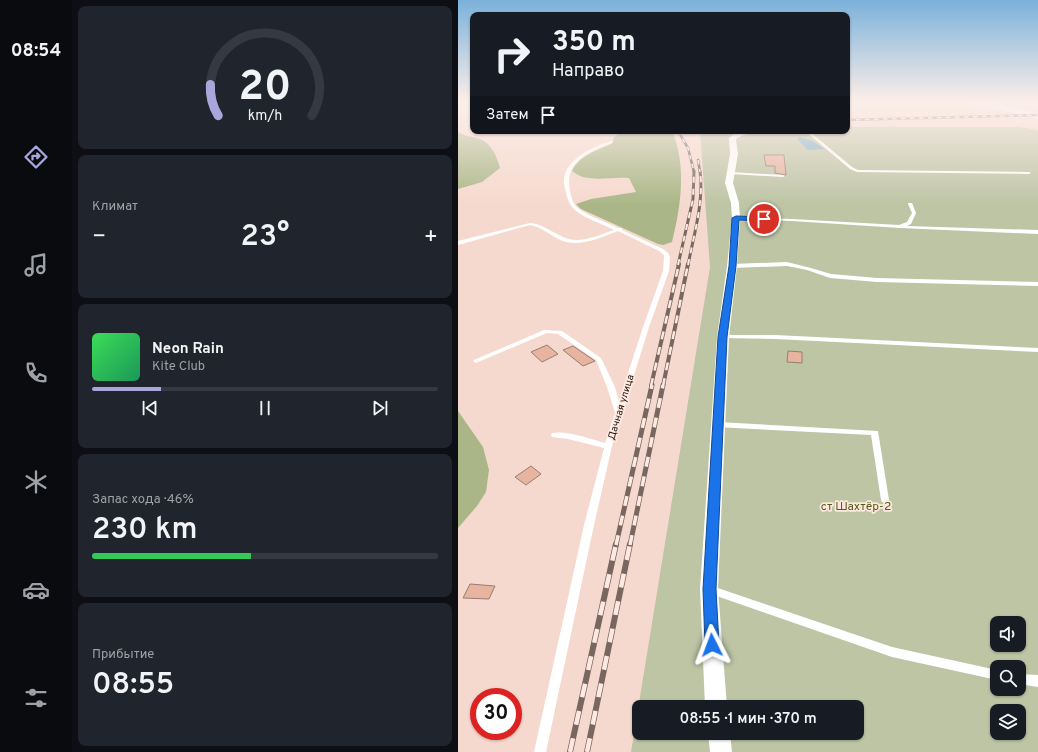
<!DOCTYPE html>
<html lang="ru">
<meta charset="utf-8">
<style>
:root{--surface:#171b24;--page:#20242c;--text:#f1f3f6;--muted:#9ea1a6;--line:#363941;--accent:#a9a6dd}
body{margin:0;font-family:Overpass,sans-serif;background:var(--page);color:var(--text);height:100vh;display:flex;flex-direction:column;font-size:15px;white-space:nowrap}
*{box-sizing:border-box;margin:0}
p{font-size:13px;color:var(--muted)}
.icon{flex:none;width:22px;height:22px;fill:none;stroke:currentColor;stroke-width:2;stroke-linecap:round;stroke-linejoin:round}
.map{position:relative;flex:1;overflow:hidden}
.panel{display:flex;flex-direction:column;gap:6px;padding:6px;background:#0d0f14;width:386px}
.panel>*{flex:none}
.top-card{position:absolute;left:12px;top:12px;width:380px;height:122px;border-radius:8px;box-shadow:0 1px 3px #0004;background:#171b24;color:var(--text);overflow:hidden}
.buttons{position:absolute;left:532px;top:616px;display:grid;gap:8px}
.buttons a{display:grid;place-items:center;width:36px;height:36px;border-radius:8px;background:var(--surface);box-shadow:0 1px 3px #0004;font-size:20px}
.speed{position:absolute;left:12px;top:688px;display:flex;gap:8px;font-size:20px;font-weight:700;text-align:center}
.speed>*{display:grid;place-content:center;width:52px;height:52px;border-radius:50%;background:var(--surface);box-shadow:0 1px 3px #0004;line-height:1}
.speed .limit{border:6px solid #d22;background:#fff;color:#111}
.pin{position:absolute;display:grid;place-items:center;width:34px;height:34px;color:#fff;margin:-17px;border:2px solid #fff;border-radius:50%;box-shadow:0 1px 4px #0007}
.me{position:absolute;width:44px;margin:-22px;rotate:357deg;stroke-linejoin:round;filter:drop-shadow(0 0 3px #0008)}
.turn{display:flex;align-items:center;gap:14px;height:84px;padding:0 16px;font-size:18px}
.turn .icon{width:52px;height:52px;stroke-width:2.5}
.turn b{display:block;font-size:28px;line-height:34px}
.then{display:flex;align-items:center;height:38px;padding:0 16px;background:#0003;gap:8px;font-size:15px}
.big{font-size:30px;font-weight:600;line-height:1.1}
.panel .tile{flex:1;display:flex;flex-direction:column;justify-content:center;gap:6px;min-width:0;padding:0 14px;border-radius:8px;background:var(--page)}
.panel .dial{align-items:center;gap:0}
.dial svg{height:104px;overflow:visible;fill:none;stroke:var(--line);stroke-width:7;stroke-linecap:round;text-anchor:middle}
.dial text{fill:var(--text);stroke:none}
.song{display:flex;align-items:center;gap:12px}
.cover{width:48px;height:48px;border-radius:6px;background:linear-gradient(135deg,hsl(130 70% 55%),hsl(150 70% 35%))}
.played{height:4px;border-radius:2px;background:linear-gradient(90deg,var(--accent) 20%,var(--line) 20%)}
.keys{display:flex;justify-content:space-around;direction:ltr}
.heat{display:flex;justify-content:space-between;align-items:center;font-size:22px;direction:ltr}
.charge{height:6px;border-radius:3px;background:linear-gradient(90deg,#34c759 46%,var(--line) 0)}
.trip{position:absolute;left:174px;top:700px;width:232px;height:40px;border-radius:8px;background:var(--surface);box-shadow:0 1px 3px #0004;font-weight:600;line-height:40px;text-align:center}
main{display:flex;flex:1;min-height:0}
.tab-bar{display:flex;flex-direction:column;width:72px;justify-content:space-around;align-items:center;background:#090b0e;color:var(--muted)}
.tab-bar .icon{width:28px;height:28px}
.tab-bar .on{color:var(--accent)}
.tab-bar b{font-size:18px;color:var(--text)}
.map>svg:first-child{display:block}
</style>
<main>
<nav class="tab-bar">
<b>08:54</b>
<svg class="icon on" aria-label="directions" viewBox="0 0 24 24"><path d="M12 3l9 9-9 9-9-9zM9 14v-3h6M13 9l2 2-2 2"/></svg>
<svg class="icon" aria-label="music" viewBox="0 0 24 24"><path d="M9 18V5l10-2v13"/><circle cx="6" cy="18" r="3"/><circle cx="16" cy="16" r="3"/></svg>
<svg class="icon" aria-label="phone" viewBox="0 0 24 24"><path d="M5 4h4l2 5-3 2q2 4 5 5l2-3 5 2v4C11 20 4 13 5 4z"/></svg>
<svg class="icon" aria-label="climate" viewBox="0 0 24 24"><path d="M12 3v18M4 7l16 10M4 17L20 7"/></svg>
<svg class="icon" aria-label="car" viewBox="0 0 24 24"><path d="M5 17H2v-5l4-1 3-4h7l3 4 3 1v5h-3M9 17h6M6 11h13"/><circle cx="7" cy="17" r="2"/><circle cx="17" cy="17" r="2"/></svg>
<svg class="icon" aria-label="filters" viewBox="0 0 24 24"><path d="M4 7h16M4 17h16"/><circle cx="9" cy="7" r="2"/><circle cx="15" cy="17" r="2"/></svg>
</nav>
<section class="panel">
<div class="tile dial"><svg viewBox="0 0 100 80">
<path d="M14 69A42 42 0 1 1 86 69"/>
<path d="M14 69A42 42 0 0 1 8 45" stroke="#a9a6dd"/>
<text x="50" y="56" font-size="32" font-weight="700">20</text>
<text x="50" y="72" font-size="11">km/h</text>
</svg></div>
<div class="tile"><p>Климат</p>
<div class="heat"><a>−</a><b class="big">23°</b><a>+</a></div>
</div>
<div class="tile">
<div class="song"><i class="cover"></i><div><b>Neon Rain</b><p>Kite Club</p></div></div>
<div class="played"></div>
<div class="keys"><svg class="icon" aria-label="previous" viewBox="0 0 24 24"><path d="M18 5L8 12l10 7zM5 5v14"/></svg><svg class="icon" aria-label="pause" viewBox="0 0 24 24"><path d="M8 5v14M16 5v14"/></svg><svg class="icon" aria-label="next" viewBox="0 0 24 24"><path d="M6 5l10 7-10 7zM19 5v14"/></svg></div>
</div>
<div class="tile"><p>Запас хода · 46%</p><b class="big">230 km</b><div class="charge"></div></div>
<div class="tile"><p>Прибытие</p><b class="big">08:55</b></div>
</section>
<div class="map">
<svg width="580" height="752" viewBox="0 0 580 752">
<rect width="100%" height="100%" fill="#f6d9ce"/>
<path fill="#bdc5a5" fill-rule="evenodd" d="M 389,127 L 561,127 L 580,130 L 580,752 L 173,752 L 252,267 L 242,131 L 389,131 ZM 539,623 L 561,623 L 561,645 L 539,645 ZM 539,667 L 561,667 L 561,689 L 539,689 ZM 181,707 L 399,707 L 399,733 L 181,733 ZM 539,711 L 561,711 L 561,733 L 539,733 Z"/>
<g fill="#aab687">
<path d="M 166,131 L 214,131 C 229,166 223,206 214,242 L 205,245 L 200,244 L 123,209 L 118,204 L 133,199 L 178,192 L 171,178 C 153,176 129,184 114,171 C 121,156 139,150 153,144 L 155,142 L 156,137 Z"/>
<path d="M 0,132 C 7,137 14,136 22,139 C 34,144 39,157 42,168 L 24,182 L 0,189 Z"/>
<path d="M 0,411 L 25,447 L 31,470 L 28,492 L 19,506 L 0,528 Z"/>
</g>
<path fill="#78adc5" d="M 342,137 L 355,141 L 366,149 L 350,150 L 340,140 L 340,138 Z"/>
<g fill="#e7b4a0" stroke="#977d73">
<path d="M 306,155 L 326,155 L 328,175 L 317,173 L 317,166 L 308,166 Z"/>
<path d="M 89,345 L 100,354 L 84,362 L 73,352 Z"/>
<path d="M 115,346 L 137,361 L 125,366 L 105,350 Z"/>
<path d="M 330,351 L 344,352 L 344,363 L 329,362 Z"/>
<path d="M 73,466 L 83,474 L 68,485 L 57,477 Z"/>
<path d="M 12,584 L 37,586 L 31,599 L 5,598 Z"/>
</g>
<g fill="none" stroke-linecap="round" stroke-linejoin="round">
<g fill="#fff" fill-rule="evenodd">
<path d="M 347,131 L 351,131 L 394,167 L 400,170 L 571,172 L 573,173 L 571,174 L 399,172 L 392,169 Z"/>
<path d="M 153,141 L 155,142 L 154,143 C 132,152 106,161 112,190 C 113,197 115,205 121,209 C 132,217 149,222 160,228 L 164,228 L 164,230 L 205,249 L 210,253 L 212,257 L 211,271 L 191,327 L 154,446 L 136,525 L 88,752 L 76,752 L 126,525 L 146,448 L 110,439 L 94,437 L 93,435 L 94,433 C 109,430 133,439 147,443 L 157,413 L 149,387 L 138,360 L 100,334 L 89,333 L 20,362 L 18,363 L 15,361 L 16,360 L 86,330 L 104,331 L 143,358 L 157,387 L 161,401 L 185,327 L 205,271 L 206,257 L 206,255 L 201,251 L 160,231 C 141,238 119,249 100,239 C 91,234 83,227 72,225 L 0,245 L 0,241 L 72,223 C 83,224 91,230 101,235 C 119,246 138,236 156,230 C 145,224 126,218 118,211 C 112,206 109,199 108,192 C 106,186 105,180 107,174 C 113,156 137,146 153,141 Z"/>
<path d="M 272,172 L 325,175 L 327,176 L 325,177 L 273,174 L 271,173 Z"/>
<path d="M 450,203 L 454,203 L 458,213 L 453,224 L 449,226 L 580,230 L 580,234 L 442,228 L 334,221 L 278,219 L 276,218 L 278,217 L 334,219 L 441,225 L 449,222 L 454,213 L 450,204 Z"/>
<path d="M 329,262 L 353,268 L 373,274 L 419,278 L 580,282 L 580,286 L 419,282 L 372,278 L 349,270 L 329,266 L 274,268 L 271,266 L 274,264 Z"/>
<path d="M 265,335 L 317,335 L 580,348 L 580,352 L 317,339 L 263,338 L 262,337 Z"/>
<path d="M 260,422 L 420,431 L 431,500 L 430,502 L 427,503 L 424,502 L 423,500 L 413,435 L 257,427 L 256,425 L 257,423 Z"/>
<path d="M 251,585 L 434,647 L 539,670 L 539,680 L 434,657 L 247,592 L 246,589 L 247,586 Z"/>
<path d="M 561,674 L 580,675 L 580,687 L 561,684 Z"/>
</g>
<g fill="#fff" fill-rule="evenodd">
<path d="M 285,131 L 352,131 L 349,133 C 329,133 294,128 278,139 L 280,154 L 275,183 L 281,203 L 282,218 L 279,266 L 271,337 L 260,589 L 269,707 L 247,707 L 242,589 L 259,337 L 269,266 L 274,218 L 273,203 L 267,183 L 272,154 L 271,138 L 277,133 Z"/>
<path d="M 250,733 L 272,733 L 274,752 L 252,752 Z"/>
</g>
<path fill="#fff" fill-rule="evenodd" d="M 508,100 L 526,100 L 580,113 L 580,119 L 509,102 Z"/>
<defs>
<g id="rail-far4">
<path d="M 389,120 L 580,115"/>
<path d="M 220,131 L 230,148 L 236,172"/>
<path d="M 240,160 L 242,172"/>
</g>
<g id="rail-far3">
<path d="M 220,265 L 235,199 L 236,171"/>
<path d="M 230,265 C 236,234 246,202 242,171"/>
</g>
<g id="rail-far2">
<path d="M 193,386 L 221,264"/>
<path d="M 205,386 L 230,264"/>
</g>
<g id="rail-far1">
<path d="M 158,545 L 194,385"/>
<path d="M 172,545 L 205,385"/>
</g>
<g id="rail">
<path d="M 112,752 L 158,544"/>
<path d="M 129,752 L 172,544"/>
</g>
</defs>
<use href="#rail-far4" stroke="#786760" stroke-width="2.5"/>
<use href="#rail-far3" stroke="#786760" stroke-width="3"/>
<use href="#rail-far2" stroke="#786760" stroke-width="4"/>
<use href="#rail-far1" stroke="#786760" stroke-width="5"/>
<use href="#rail" stroke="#786760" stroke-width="6"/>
<use href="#rail-far4" stroke="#ffe8df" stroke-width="1.5" stroke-dasharray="4.5" stroke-linecap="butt"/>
<use href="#rail-far3" stroke="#ffe8df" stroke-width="2" stroke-dasharray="6" stroke-linecap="butt"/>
<use href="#rail-far2" stroke="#ffe8df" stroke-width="2.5" stroke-dasharray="8" stroke-linecap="butt"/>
<use href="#rail-far1" stroke="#ffe8df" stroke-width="3.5" stroke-dasharray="10" stroke-linecap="butt"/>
<use href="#rail" stroke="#ffe8df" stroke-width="4.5" stroke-dasharray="14" stroke-linecap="butt"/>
</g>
<linearGradient id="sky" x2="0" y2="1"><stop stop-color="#7bb1da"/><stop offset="0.49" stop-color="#fbeee9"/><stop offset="1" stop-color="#fbeee9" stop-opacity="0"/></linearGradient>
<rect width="580" height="205" fill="url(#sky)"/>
<path fill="#1a73e8" stroke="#114b97" d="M 278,216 L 306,217 L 309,219 L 306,221 L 281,220 L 278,266 L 269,337 L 258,589 L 261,645 L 259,650 L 254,652 L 249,650 L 247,645 L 245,589 L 260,337 L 271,266 L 274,218 Z"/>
<g text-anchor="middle" stroke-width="3.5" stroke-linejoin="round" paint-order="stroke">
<g font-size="10" fill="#1f1612" stroke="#ffe8df">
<text transform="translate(162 407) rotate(-73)" y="4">Дачная улица</text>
</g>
<g font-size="12" fill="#505d15" stroke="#ffe8df">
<text x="398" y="510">ст Шахтёр-2</text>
</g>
</g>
</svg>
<div class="buttons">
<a><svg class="icon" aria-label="sound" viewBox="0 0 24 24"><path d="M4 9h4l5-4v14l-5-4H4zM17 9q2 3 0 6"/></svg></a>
<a><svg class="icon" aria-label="search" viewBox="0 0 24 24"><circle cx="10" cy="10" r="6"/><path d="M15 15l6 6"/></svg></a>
<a><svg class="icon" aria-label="layers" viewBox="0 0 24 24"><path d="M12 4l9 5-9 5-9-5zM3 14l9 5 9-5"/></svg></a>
</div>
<div class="speed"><div class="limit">30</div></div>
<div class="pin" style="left:306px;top:219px;background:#d93025"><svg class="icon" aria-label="arrive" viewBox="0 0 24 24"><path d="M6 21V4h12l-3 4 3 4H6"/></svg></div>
<svg class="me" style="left:254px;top:645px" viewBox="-20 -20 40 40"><path d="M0-17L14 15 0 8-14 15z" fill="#1a73e8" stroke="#fff" stroke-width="4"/></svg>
<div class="trip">08:55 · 1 мин · 370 m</div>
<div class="top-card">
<div class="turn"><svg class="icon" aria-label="right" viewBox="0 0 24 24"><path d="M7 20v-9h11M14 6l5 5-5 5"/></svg><div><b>350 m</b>Направо</div></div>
<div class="then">Затем<svg class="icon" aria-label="arrive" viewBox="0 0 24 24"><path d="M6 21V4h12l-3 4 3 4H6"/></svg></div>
</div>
</div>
</main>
